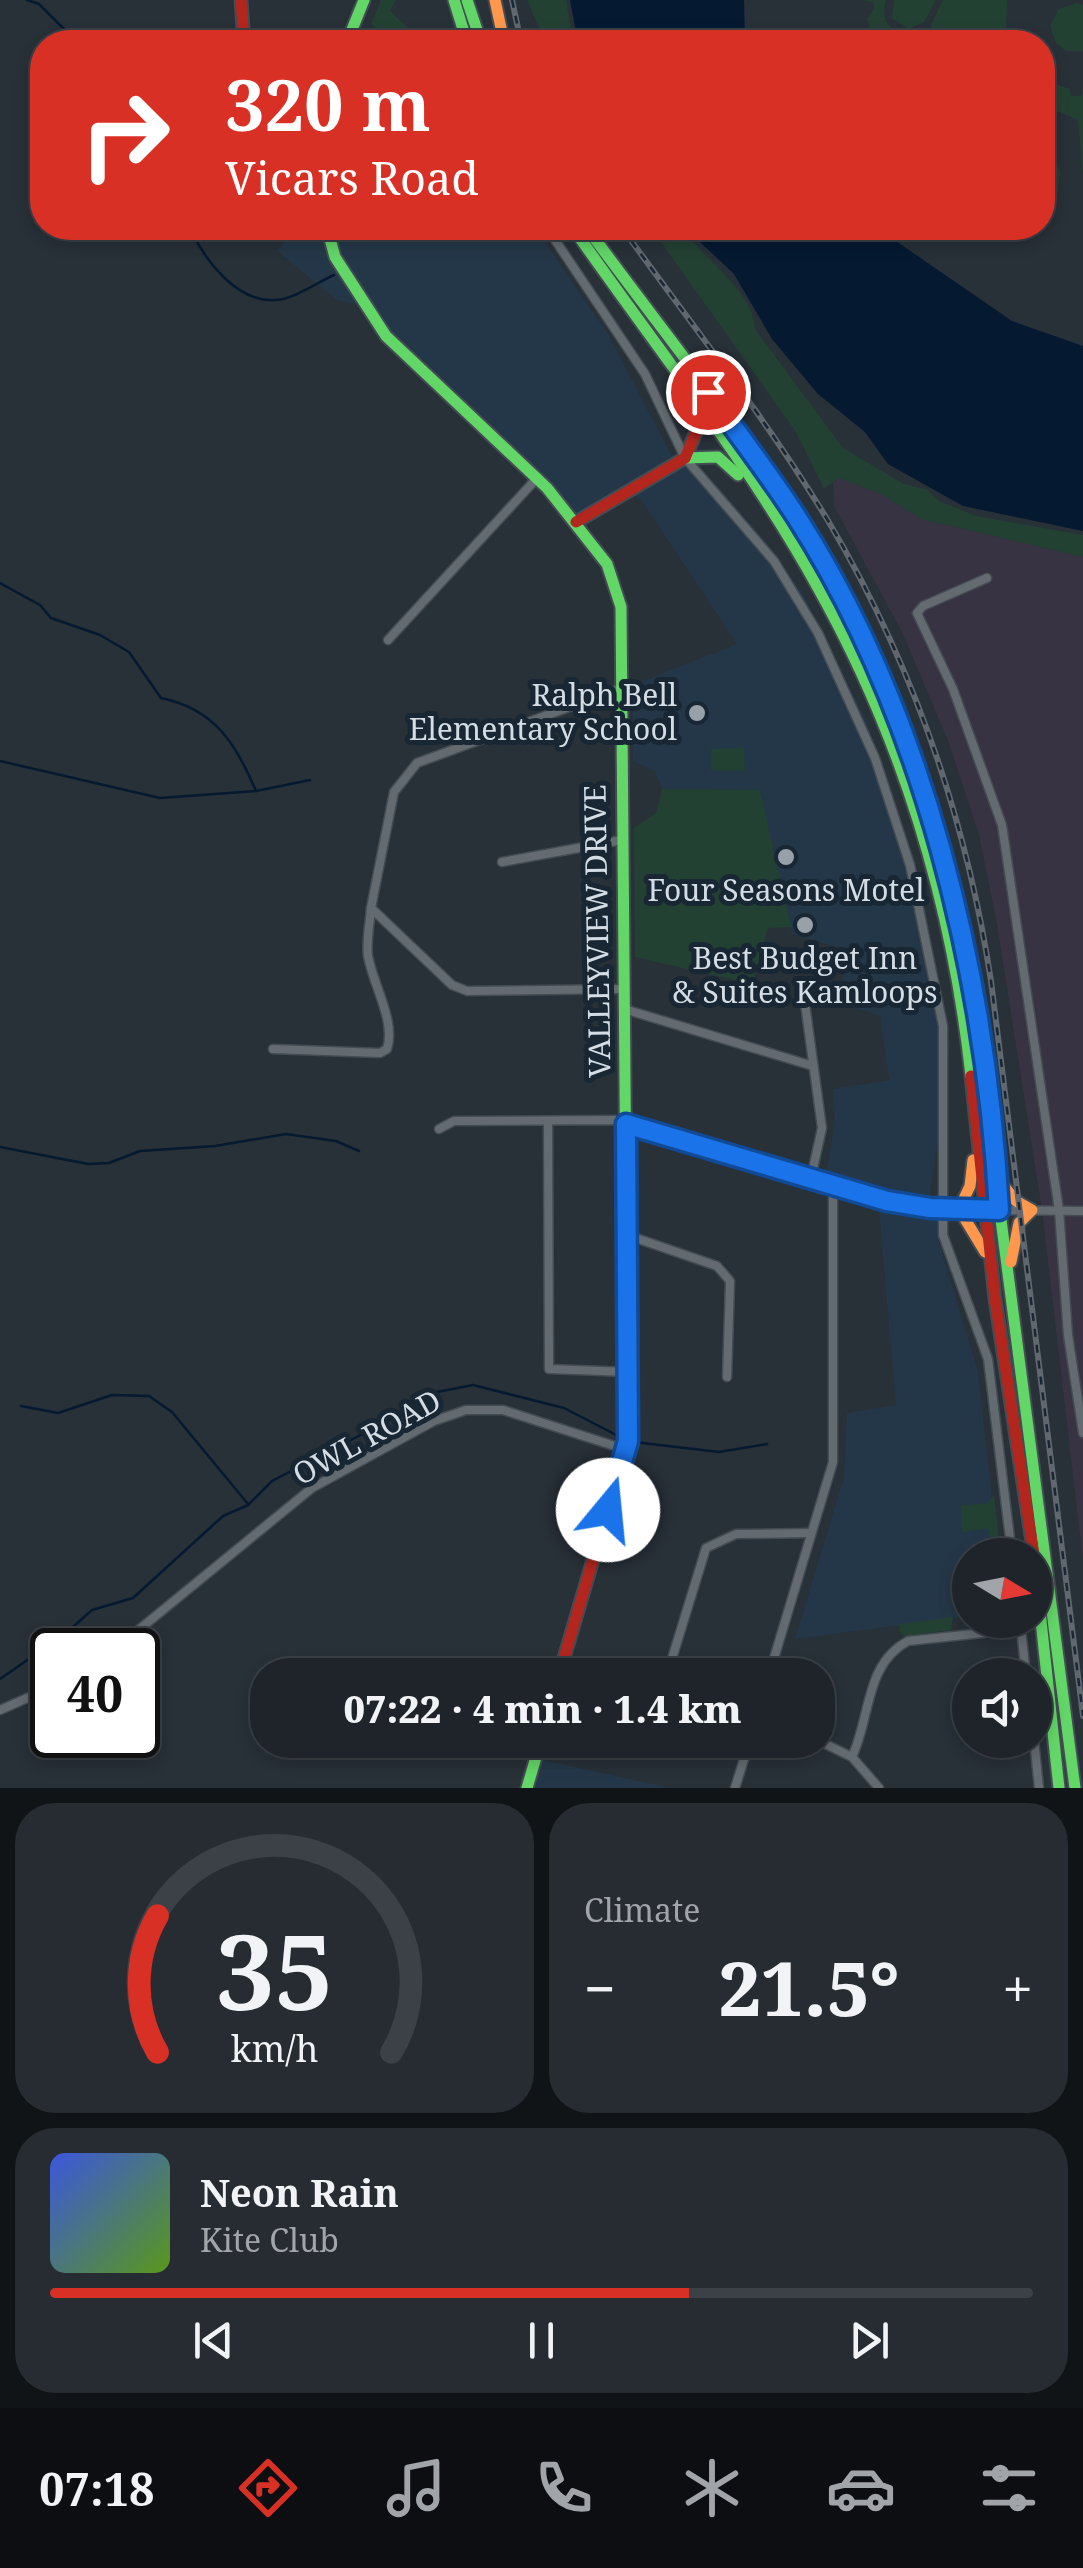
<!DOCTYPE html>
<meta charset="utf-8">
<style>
:root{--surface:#1e242a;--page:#262c32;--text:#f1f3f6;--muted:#a1a4a8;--line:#3c4147;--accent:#d93025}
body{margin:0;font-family:"Noto Serif",serif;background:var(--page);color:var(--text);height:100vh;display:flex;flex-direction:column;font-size:38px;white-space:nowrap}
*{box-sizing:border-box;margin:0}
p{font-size:32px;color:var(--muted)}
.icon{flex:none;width:55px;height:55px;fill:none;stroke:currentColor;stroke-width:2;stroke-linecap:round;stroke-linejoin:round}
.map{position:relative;height:1788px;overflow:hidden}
.panel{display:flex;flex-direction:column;gap:15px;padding:15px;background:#101417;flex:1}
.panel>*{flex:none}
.banner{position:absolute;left:30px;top:30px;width:1025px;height:210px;border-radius:40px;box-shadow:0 5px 15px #0003,0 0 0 2px var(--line);background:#d93025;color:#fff;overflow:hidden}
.needle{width:65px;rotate:100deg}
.controls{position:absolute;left:952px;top:1538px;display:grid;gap:20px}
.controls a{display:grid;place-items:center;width:100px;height:100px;border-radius:50%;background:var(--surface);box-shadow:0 5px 15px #0003,0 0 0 2px var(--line);font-size:50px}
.speed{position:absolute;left:30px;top:1628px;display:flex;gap:20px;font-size:50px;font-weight:700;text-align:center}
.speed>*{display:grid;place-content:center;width:130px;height:130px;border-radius:50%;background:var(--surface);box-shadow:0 5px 15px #0003,0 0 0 2px var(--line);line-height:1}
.speed .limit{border:5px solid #111;border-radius:15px;background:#fff;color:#111}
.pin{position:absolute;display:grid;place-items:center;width:85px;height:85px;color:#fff;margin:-42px;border:5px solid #fff;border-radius:50%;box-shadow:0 2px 10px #0007}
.me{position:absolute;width:110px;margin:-55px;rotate:17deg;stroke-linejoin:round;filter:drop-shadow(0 0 8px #0008)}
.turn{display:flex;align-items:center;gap:35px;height:210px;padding:0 30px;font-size:45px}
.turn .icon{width:130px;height:130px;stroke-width:2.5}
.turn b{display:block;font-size:70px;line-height:85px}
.big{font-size:75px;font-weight:800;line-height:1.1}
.panel .widget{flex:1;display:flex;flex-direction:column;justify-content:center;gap:15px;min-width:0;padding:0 35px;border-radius:40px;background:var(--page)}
.panel .dial{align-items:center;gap:0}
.dial svg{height:260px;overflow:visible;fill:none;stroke:var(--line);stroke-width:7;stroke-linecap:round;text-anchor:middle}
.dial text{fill:var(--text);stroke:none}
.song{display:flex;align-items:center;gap:30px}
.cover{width:120px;height:120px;border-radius:15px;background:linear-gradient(135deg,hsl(230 70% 55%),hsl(90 70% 35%))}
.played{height:10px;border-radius:5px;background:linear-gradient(90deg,var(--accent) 65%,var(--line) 65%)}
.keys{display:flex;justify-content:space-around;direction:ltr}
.heat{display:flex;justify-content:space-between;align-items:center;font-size:55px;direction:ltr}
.panel .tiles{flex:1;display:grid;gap:15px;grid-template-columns:1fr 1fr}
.widget:last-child{grid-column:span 2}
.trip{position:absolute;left:250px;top:1658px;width:585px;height:100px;border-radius:40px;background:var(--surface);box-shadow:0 5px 15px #0003,0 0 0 2px var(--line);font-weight:800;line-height:100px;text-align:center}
.dock{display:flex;height:160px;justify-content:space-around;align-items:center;background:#0c0e11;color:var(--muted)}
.dock .icon{width:70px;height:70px}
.dock .active{color:var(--accent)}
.dock b{font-size:45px;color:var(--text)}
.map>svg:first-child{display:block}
</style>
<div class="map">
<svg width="1083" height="1788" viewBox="0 0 1083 1788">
<rect width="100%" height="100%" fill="#283038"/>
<g fill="#243748">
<path d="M 296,228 L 535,228 L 608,334 L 676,464 L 705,472 L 766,542 L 804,596 L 867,722 L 917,870 L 950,1045 L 930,1197 L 942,1209 L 937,1236 L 978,1372 L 998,1555 L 970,1555 L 970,1616 L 795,1639 L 844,1477 L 847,1413 L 896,1405 L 879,1209 L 833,1186 L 827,1168 L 835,1121 L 833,1089 L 889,1080 L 880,1016 L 837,1001 L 850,951 L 792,934 L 760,790 L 662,789 L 655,771 L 633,761 L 633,685 L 737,644 L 642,501 L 630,490 L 576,522 L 362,306 L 337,300 L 277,251 Z"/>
<path d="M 543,1760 L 670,1788 L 535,1788 Z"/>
</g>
<path fill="#383342" d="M 839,478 L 881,494 L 921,519 L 1083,557 L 1083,1560 L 1042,1210 L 997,924 L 979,835 L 949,743 L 902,632 L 834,506 L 833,482 Z"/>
<g fill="#234133">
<path d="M 381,0 L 396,0 L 390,11 L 408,28 L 394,42 L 371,24 Z"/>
<path d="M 527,0 L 566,0 L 573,42 L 545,42 Z"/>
<path d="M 860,0 L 886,0 C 876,36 911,36 933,32 L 931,25 L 943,0 L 1007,0 L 1006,35 L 1010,42 L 885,42 L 873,38 L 867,19 L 874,9 L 873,2 Z"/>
<path d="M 894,0 L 936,0 L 924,22 L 909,29 L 892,18 Z"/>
<path d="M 1077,3 L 1083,5 L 1083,51 L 1066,51 L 1056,43 L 1050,26 L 1059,9 Z"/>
<path d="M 1042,75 L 1047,79 L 1043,88 L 1050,91 L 1055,84 L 1070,89 L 1071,96 L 1082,96 L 1083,88 L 1083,174 L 1078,120 L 1043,105 Z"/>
<path d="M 1043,144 L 1052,149 L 1060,172 L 1057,199 L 1043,213 Z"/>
<path d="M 651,228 L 683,230 C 705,259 755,294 755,329 L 843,448 L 904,484 L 926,489 L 939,501 L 976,516 L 1083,535 L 1083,557 L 921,519 L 881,494 L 839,478 L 824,489 L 796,432 Z"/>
<path d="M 744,748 L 745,770 L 711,771 L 711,749 Z"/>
<path d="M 662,789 L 760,790 L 791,927 L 768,928 L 752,984 L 635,957 L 634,828 L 656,813 Z"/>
<path d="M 994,1495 L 1001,1555 L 993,1555 L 988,1528 L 962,1532 L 961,1506 L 987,1503 Z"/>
<path d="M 953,1617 L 951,1630 L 905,1636 L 900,1632 L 899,1624 Z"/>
</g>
<g fill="#051931">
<path d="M 570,0 L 744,0 L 745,38 L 741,42 L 578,42 Z"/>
<path d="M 685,228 L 877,228 L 1012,321 L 1083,346 L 1083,531 L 963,506 L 888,464 L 865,432 L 818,394 L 772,339 L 734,274 Z"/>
</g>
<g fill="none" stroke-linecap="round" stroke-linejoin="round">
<g stroke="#051931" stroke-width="2.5">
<path d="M 27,0 L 39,4 L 77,42"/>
<path d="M 190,228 C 204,259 236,303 276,300 C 294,299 318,282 334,275"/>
<path d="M 0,583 L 40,605 L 51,618 L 100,635 L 129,652 L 161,698 C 215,709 236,744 256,791"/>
<path d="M 0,761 L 160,798 L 256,791 L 310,780"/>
<path d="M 0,1147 L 88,1164 L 109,1163 L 140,1151 L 215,1146 L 286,1134 L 336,1141 L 359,1151"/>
<path d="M 21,1406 L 58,1413 L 112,1395 L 149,1396 L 172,1412 L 248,1504"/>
<path d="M 634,1442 L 719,1452 L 767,1444"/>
<path d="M 0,1679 L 65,1634 L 92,1610 L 133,1598 L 223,1516 L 248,1505 L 272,1481 L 395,1417 L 427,1394 L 473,1385 L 564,1408 L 622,1438"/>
</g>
<defs>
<g id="street">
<path d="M 352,29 L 369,42"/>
<path d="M 547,228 L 645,374 L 685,458 L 774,561 L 818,633 L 875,758 L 910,865 L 943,1026 L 943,1235 L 988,1359 L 1012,1555"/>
<path d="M 987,578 L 923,606 L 917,613 L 953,689 L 1002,825 L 1059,1210 L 1068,1335 L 1083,1433"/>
<path d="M 388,640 L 538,477"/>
<path d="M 621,688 L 417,763 L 394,792 L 371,908 L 452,985 L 467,991 L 624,989"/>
<path d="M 502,862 L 622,840"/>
<path d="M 804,996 L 822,1128 L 811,1178"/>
<path d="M 624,1009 L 813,1066"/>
<path d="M 273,1049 L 380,1053 L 387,1049 C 396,1021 373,985 368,956 C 366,941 370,923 371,908"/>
<path d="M 548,1121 L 549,1369 L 628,1372"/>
<path d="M 439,1129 L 454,1121 L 615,1120 L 626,1124"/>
<path d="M 999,1210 L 1083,1211"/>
<path d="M 627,1235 L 717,1266 L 730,1281 L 727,1377"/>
<path d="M 1020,1620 L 1026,1675"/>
<path d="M 114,1650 L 312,1488 L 434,1421 L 466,1410 L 503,1410 L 627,1450"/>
<path d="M 667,1675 L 706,1548 L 736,1534 L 811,1533"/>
<path d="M 769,1675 L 833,1462 L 833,1186"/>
<path d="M 0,1710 L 52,1687"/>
<path d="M 817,1740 L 852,1757 L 879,1788"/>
<path d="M 1034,1740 L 1039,1788"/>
<path d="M 852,1757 C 871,1716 865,1664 908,1641 L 1021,1629"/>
<path d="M 735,1788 L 750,1740"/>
</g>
<g id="fast">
<path d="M 454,0 L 467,42"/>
<path d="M 467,0 L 481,42"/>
<path d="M 347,42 L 364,0"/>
<path d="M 327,228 L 335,257 L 386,336 L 547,488 L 607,564 L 621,607 L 627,1320"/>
<path d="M 573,228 C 655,346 748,461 817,586 C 903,739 952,903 971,1076"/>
<path d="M 587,228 C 657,324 734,418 798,518 C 848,599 887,691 919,780"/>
<path d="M 685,458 L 718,457 L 738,475"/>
<path d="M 985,1097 L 1075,1788"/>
<path d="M 1035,1565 L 1059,1788"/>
<path d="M 527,1788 L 541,1740"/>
</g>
<g id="slow">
<path d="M 495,0 L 504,42"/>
<path d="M 919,780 C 955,882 971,989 985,1097"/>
<path d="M 626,1124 L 887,1201 L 930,1208 L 990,1209"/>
<path d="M 973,1160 L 970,1186 L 959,1209 L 985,1252"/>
<path d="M 997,1178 L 1016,1201 L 1032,1210 L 1019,1223 L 1011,1262"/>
</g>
<g id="jam">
<path d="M 241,0 L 244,42"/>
<path d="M 685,458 L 696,432 L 692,405"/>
<path d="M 576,522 L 685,458"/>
<path d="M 971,1076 L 995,1299 L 1034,1555"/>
<path d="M 559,1675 L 628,1441 L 627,1320"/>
</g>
</defs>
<use href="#street" stroke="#444c53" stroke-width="11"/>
<use href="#fast" stroke="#444c53" stroke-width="15"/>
<use href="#slow" stroke="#444c53" stroke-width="15"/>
<use href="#jam" stroke="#444c53" stroke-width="15"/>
<use href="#street" stroke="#646b70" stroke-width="8"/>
<use href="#fast" stroke="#63d668" stroke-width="11"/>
<use href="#slow" stroke="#ff974d" stroke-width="11"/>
<use href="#jam" stroke="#b3261e" stroke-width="11"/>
<defs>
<g id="rail">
<path d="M 512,0 L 521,42"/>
<path d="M 622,228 C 691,324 766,418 827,519 C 912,662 966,817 991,981 L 1083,1716"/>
</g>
</defs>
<use href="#rail" stroke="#60676e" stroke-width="6"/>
<use href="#rail" stroke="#182733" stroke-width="2.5" stroke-dasharray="8" stroke-linecap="butt"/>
</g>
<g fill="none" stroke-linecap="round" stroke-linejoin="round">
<defs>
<path id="route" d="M 608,1510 L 628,1441 L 626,1124 L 887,1201 L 930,1208 L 999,1210 C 986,975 924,715 796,516 C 768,473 737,433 708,392"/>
</defs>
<use href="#route" stroke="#114b97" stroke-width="25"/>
<use href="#route" stroke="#1a73e8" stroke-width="18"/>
</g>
<g fill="#98a0a9" stroke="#182733" stroke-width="4">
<circle cx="697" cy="713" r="10"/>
<circle cx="786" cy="857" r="10"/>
<circle cx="805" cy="925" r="10"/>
</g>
<g text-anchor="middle" stroke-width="10" stroke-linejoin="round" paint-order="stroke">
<g font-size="30" fill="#d4dde6" stroke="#182733">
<text x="677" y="706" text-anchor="end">Ralph Bell<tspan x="677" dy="34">Elementary School</tspan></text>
<text x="786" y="901">Four Seasons Motel</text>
<text x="805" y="969">Best Budget Inn<tspan x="805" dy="34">&amp; Suites Kamloops</tspan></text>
</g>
<g font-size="30" fill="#d4dde6" stroke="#182733">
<text transform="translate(598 931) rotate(-91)" y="10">VALLEYVIEW DRIVE</text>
<text transform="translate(367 1438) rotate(-29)" y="10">OWL ROAD</text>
</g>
</g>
</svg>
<div class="controls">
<a><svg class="needle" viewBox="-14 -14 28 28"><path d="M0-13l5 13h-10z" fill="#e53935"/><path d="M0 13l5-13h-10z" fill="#a1a4a8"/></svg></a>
<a><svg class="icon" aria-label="sound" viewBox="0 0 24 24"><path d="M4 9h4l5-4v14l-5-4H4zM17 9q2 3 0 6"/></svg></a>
</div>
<div class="speed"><div class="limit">40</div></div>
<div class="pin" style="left:708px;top:392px;background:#d93025"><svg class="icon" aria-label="arrive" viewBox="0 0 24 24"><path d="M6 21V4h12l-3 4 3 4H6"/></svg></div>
<svg class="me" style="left:608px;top:1510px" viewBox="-20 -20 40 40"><circle r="19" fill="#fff"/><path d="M0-13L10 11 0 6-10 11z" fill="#1a73e8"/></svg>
<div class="trip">07:22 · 4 min · 1.4 km</div>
<div class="banner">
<div class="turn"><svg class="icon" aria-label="right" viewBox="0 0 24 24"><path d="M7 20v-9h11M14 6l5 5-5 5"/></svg><div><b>320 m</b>Vicars Road</div></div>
</div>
</div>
<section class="panel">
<div class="tiles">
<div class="widget dial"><svg viewBox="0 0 100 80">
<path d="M14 69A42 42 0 1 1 86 69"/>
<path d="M14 69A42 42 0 0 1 14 27" stroke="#d93025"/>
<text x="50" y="56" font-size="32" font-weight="700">35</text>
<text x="50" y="72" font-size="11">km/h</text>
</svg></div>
<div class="widget"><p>Climate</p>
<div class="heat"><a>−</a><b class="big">21.5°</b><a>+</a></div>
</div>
<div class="widget">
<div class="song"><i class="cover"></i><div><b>Neon Rain</b><p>Kite Club</p></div></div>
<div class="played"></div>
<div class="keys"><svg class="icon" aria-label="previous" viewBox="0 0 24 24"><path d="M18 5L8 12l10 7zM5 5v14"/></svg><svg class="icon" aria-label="pause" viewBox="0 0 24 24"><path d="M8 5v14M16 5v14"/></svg><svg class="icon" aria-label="next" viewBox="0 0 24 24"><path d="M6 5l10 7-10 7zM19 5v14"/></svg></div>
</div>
</div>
</section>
<nav class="dock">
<b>07:18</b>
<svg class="icon active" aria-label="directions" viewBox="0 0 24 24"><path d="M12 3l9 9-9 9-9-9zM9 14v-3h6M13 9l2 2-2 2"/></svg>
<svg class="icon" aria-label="music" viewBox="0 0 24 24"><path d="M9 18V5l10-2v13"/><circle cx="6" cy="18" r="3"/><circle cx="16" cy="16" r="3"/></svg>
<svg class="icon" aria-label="phone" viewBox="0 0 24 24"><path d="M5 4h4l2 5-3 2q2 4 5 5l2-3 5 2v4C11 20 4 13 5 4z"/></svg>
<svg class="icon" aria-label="climate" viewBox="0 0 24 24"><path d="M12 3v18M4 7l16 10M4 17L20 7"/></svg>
<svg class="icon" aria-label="car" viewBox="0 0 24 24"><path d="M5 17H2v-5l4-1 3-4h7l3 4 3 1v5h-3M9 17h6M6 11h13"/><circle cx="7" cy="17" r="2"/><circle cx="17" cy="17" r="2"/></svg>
<svg class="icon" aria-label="filters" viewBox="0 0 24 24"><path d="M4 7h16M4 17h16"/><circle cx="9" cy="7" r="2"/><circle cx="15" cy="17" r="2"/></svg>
</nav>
